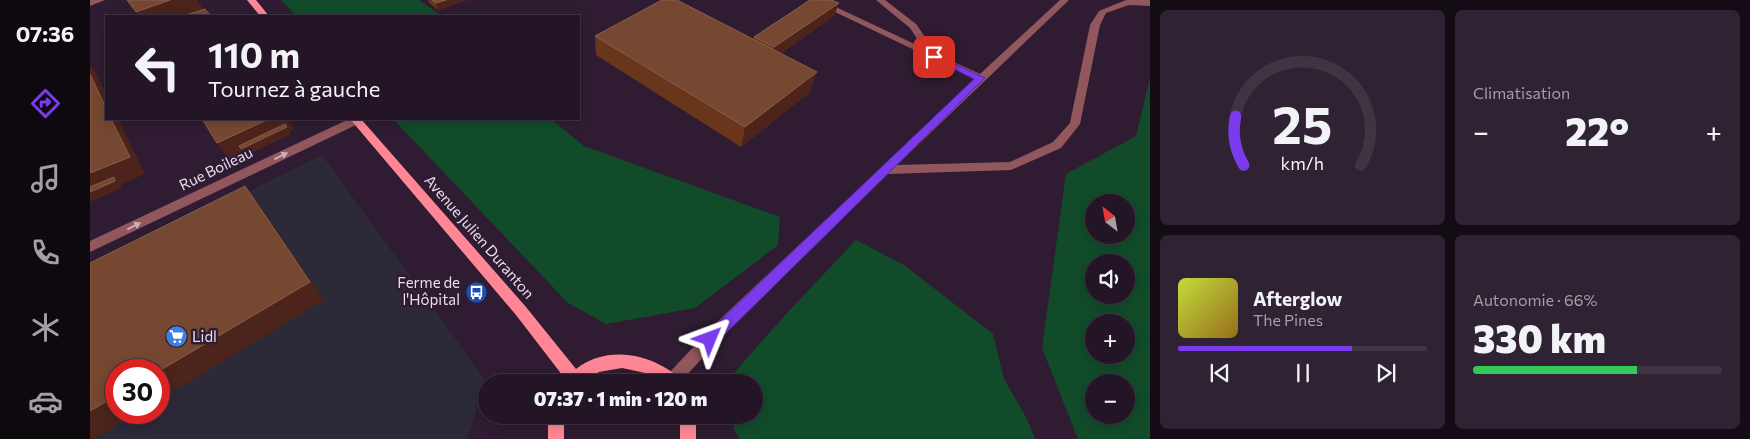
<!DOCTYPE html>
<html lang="fr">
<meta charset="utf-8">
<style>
:root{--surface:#231526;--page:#2f2232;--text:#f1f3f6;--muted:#a39fa7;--line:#403443;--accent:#7c3aed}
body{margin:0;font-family:Commissioner,sans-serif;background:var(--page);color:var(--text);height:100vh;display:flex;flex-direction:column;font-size:19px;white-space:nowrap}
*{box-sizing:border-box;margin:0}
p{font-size:16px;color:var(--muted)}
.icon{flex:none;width:28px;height:28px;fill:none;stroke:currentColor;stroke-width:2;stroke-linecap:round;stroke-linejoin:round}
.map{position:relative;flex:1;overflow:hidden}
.panel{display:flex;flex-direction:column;gap:10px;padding:10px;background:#130c15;width:600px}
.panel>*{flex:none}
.top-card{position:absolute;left:15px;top:15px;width:475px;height:105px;border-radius:0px;box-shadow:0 2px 12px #0003,0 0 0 1px var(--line);background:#231526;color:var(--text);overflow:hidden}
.needle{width:32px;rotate:329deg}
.tools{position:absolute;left:995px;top:194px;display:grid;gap:10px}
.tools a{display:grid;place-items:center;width:50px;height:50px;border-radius:50%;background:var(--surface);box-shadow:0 2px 12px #0003,0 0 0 1px var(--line);font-size:25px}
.speed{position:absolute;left:15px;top:359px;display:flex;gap:10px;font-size:25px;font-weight:700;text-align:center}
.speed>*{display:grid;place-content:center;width:65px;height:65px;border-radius:50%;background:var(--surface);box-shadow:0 2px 12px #0003,0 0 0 1px var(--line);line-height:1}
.speed .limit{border:8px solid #d22;background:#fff;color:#111}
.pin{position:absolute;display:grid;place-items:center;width:42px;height:42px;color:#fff;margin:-21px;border-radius:10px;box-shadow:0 2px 8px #0006}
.me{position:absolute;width:55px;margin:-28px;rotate:46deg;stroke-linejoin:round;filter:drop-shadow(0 0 4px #0008)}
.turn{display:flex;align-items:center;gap:18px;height:105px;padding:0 20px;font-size:22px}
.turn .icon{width:65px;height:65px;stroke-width:2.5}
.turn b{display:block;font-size:35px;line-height:42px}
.big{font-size:38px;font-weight:800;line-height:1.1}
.panel .card{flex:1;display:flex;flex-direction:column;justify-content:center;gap:8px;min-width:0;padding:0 18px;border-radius:8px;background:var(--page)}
.panel .dial{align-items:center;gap:0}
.dial svg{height:130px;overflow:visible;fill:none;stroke:var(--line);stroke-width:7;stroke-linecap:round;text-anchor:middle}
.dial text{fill:var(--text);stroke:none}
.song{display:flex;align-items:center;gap:15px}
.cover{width:60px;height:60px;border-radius:8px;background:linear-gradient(135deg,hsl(70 70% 55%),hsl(40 70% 35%))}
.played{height:5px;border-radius:2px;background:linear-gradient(90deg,var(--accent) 70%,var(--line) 70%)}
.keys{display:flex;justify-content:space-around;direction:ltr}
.heat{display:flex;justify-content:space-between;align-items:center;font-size:28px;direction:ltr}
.charge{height:8px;border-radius:4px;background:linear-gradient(90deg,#34c759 66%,var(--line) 0)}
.panel .tiles{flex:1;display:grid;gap:10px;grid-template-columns:repeat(2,1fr)}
.trip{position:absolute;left:388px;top:374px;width:285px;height:50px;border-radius:25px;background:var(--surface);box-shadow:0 2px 12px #0003,0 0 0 1px var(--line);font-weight:800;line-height:50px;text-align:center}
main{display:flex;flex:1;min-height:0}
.tab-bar{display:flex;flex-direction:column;width:90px;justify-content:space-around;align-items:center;background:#0e080f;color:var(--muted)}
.tab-bar .icon{width:35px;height:35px}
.tab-bar .active{color:var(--accent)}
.tab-bar b{font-size:22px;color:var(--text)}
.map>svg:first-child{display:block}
</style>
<main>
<nav class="tab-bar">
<b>07:36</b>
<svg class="icon active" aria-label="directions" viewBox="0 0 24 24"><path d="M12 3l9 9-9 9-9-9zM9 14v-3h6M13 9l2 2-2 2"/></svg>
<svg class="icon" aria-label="music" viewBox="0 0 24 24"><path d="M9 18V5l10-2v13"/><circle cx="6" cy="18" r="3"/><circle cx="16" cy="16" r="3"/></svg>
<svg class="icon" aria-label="phone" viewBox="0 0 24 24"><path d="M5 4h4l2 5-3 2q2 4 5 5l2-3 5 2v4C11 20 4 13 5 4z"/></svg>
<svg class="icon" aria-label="climate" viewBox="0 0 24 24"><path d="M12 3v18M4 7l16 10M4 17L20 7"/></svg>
<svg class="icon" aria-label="car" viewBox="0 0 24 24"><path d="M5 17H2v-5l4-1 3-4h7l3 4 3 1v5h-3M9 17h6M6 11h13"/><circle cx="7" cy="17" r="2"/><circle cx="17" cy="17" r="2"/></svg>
</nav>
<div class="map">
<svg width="1060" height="439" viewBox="0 0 1060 439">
<rect width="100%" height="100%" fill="#2f1c32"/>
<path fill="#2c2939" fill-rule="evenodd" d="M 232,155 L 396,381 L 377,439 L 0,439 L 0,270 ZM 26,370 L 69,370 L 69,412 L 26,412 Z"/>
<g fill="#114b2a" fill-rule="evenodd">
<path d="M 191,0 L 329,0 L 352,16 L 206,16 Z"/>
<path d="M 1060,78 L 1060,439 L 988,439 L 952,348 L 976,174 L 1046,136 ZM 1004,202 L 1036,202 L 1036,235 L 1004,235 ZM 1004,262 L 1036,262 L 1036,295 L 1004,295 ZM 1004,322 L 1036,322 L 1036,355 L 1004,355 ZM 1004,382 L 1036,382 L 1036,415 L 1004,415 Z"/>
<path d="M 303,119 L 461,119 L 494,146 L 690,217 L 688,245 L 605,308 L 516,324 L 478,303 Z"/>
<path d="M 766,240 L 814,265 L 903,334 L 914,379 L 937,419 L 945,439 L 650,439 L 644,429 L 643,415 L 664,415 L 664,382 L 644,382 L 644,373 L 696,314 Z"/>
</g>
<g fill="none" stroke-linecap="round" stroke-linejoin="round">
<g fill="#91575d" fill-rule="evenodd">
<path d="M 0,0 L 15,0 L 0,6 Z"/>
<path d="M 720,0 L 731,0 L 833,48 L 820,28 L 786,0 L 795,0 L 826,24 L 847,54 L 890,74 L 970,0 L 979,0 L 807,165 L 920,162 L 963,142 L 980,123 L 1000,25 L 1009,11 L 1036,0 L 1060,0 L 1060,6 L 1039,5 L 1016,13 L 1010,25 L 990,124 L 971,148 L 921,170 L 798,174 L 636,333 L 590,382 L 574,382 L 576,376 L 626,323 L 885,79 Z"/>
<path d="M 259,119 L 271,120 L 270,123 L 0,252 L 0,241 Z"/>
</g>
<g fill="#ff8795" fill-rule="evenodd">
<path d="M 157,0 L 166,0 L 179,16 L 170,16 Z"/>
<path d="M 260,119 L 271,119 L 436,307 L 486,369 C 510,350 544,351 570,365 C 578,369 587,374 589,382 L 571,382 L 555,373 L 532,368 L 509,372 L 493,382 L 476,382 L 476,380 L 426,315 Z"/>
<rect x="458" y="415" width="16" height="24"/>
<rect x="590" y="415" width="16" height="24"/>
</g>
</g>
<g fill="#69361b">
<path d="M 338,0 L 377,0 L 348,10 L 339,3 Z"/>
<path d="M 749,3 L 744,16 L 690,54 L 720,92 L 651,147 L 506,55 L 505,36 L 663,40 L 664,37 Z"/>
</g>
<g fill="#4c241b">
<path d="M 80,0 L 107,0 L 113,9 L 92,16 L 49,16 L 46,12 Z"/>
<path d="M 356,0 L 377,0 L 348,10 L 346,3 Z"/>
<path d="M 749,3 L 744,16 L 681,60 L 684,47 Z"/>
<path d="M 0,65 L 4,69 L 16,94 L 16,108 L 0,74 Z"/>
<path d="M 727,72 L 720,92 L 651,147 L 655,127 Z"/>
<path d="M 21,119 L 28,119 L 55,174 L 31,184 L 32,188 L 0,202 L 0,173 Z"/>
<path d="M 179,119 L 198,119 L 204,129 L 200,131 L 201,134 L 156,156 L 149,146 L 154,153 L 140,160 L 127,143 Z"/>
<path d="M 155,186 L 170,206 L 234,300 L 69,400 L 69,371 Z"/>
<path d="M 26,396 L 26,412 L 48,412 L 4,439 L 0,439 L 0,411 Z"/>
</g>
<g fill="#764831" stroke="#885f4e">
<path d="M 37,0 L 80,0 L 46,12 Z"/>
<path d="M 342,0 L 356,0 L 346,3 Z"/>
<path d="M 572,0 L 587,0 L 727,72 L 655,127 L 505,36 Z"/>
<path d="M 720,0 L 741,0 L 749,3 L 684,47 L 664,37 Z"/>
<path d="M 115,9 L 121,16 L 93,16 Z"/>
<path d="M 0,74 L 16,108 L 16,119 L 21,119 L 40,157 L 0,173 Z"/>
<path d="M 112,119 L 179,119 L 127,143 Z"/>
<path d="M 195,124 L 197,127 L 151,149 L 149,146 Z"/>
<path d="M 24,177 L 25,181 L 0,192 L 0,187 Z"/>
<path d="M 155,186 L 220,282 L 69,371 L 69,370 L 26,370 L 26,396 L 0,411 L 0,263 Z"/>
</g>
<defs><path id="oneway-solid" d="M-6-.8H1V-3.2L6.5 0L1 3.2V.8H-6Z" transform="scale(1.25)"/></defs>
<g fill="#caaeb9">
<use href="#oneway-solid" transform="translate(191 156) rotate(-26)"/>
<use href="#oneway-solid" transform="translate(44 226) rotate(-26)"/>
</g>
<path fill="#7c3aed" stroke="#51269a" d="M 844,54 L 895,78 L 625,344 L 620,345 L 615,344 L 613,339 L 615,335 L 884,79 L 841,58 L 840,57 Z"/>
<defs>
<symbol id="bus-disc" viewBox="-11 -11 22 22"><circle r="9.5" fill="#1a4fb4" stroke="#2f1c32"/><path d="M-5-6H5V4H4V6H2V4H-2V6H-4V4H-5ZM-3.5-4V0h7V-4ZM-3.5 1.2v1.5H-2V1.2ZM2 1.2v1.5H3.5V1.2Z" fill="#fff"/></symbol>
<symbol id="supermarket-disc" viewBox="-11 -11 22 22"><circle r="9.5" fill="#3f7fe0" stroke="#2f1c32"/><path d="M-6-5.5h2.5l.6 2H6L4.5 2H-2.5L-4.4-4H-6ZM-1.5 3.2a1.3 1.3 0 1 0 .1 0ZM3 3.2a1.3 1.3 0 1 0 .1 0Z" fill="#fff"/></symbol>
</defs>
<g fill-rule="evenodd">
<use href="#bus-disc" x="374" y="280" width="25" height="25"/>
<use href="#supermarket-disc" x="74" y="324" width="25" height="25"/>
</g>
<g text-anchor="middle" stroke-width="5" stroke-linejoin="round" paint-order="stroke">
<g font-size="15" fill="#e9ddeb" stroke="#2f1c32">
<text transform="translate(126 169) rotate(-26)" y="5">Rue Boileau</text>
<text transform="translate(389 237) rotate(49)" y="5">Avenue Julien Duranton</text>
</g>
<g font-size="15" fill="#e9ddeb" stroke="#2f1c32" text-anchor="end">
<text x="370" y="288">Ferme de<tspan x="370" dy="17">l'Hôpital</tspan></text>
<text x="102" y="342" text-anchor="start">Lidl</text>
</g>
</g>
</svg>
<div class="tools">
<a><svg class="needle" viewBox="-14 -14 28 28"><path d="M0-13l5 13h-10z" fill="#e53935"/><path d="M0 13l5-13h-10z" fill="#a39fa7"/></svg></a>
<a><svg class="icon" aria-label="sound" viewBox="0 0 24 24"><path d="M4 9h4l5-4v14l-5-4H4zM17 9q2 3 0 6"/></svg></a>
<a>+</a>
<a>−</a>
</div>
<div class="speed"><div class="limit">30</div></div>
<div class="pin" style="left:844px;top:57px;background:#d93025"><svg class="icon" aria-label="arrive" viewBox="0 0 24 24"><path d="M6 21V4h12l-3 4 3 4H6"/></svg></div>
<svg class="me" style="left:620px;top:339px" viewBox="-20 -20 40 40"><path d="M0-17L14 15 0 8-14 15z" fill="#7c3aed" stroke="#fff" stroke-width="4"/></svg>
<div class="trip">07:37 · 1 min · 120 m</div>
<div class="top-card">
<div class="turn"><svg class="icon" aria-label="left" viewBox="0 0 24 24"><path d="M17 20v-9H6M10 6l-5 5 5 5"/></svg><div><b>110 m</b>Tournez à gauche</div></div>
</div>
</div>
<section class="panel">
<div class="tiles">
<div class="card dial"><svg viewBox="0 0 100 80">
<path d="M14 69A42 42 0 1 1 86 69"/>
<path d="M14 69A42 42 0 0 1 9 39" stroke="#7c3aed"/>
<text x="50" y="56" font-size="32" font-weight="700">25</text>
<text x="50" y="72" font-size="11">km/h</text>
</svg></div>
<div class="card"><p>Climatisation</p>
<div class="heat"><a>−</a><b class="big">22°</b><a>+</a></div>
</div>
<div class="card">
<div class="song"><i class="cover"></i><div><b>Afterglow</b><p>The Pines</p></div></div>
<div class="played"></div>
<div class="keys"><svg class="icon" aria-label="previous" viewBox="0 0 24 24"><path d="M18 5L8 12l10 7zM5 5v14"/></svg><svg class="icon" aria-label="pause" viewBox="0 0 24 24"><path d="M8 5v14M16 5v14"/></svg><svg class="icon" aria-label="next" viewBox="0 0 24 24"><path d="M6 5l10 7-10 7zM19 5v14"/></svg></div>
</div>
<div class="card"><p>Autonomie · 66%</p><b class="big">330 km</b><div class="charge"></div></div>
</div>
</section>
</main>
